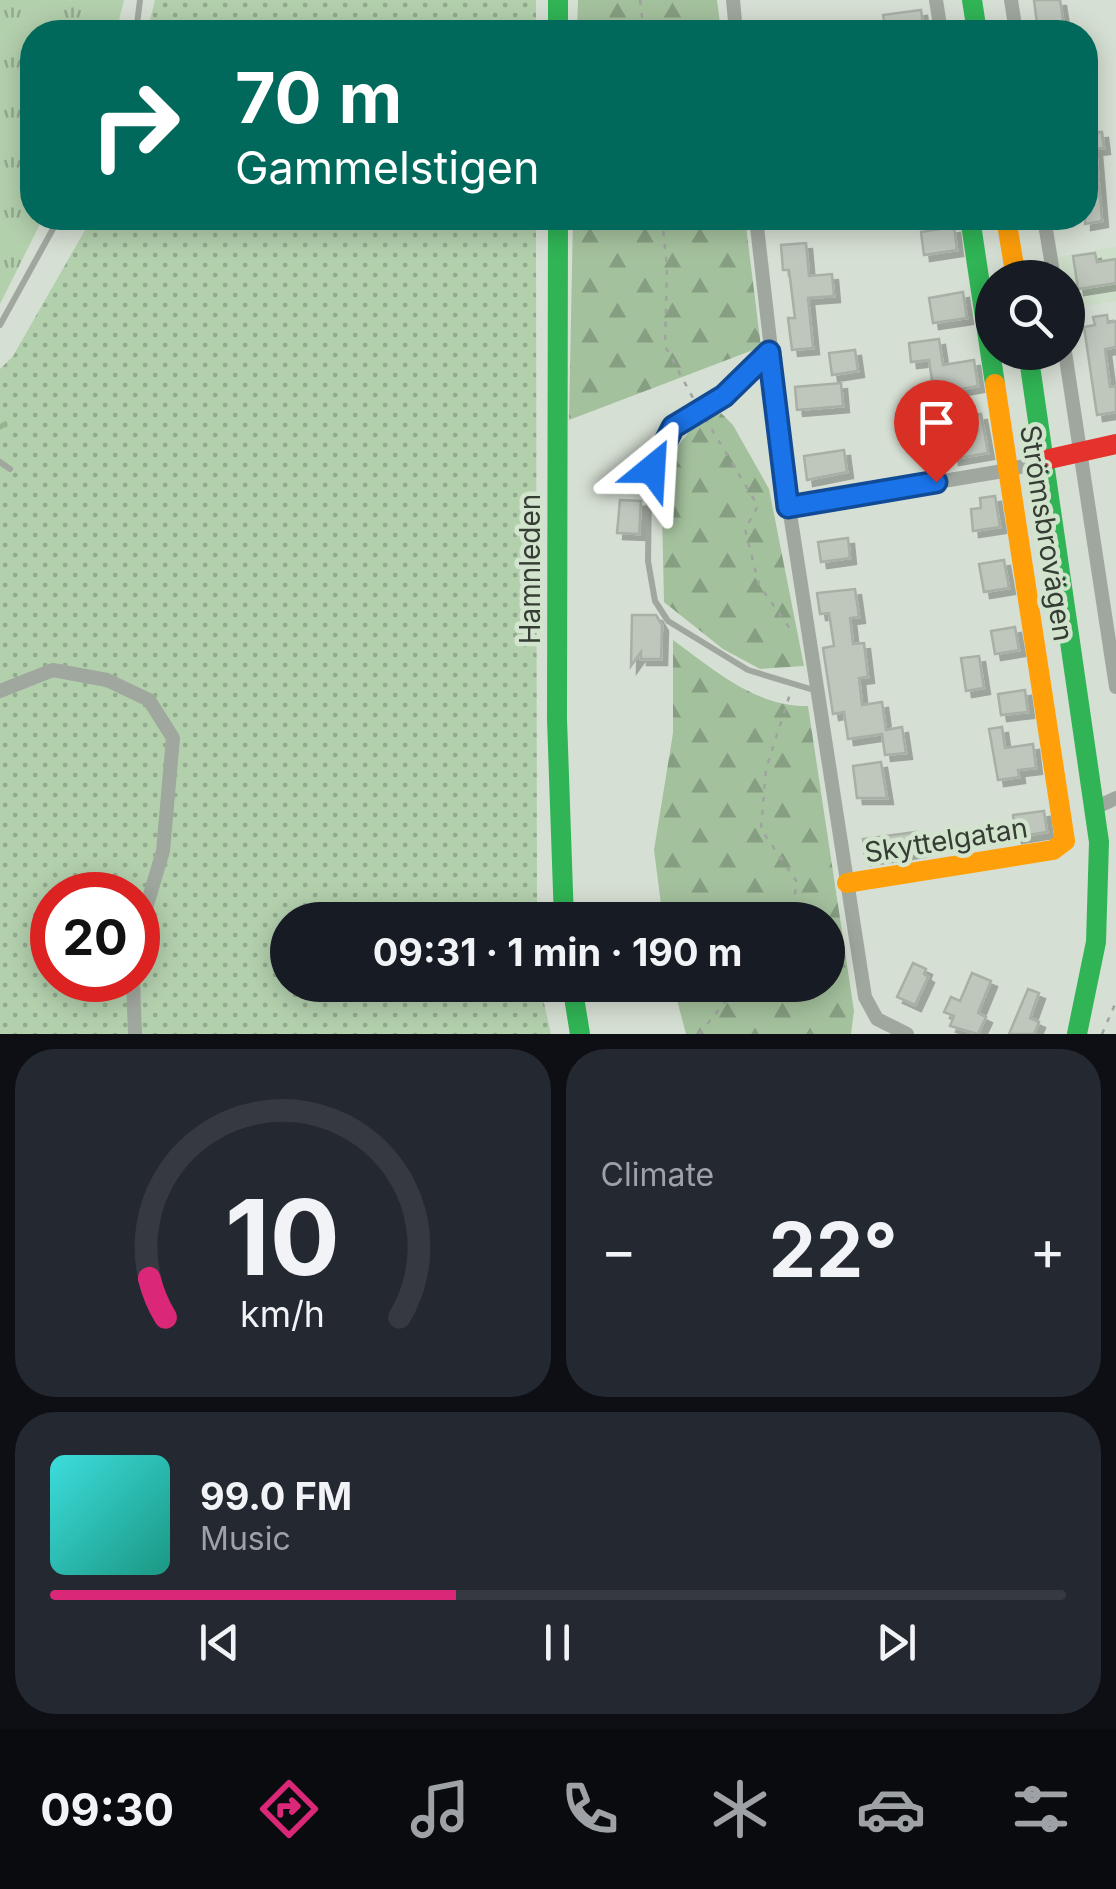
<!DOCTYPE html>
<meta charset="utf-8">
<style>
:root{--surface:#171b24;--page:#242831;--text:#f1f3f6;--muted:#9ea1a6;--line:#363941;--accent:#db2777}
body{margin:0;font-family:Inter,sans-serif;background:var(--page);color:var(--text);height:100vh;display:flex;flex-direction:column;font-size:38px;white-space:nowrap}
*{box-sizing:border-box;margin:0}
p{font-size:32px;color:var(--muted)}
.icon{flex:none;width:55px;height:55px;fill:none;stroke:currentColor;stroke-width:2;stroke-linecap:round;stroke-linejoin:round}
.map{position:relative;height:1034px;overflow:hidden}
.drawer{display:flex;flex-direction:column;gap:15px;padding:15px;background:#0d0f14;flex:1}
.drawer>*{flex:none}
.banner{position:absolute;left:20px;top:20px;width:1078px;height:210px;border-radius:40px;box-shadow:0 5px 25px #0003;background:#00695c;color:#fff;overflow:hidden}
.buttons{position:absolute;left:975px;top:260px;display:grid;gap:20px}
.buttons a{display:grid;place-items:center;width:110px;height:110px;border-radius:50%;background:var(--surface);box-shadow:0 5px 25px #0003;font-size:50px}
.speed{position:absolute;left:30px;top:872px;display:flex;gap:20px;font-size:50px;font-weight:700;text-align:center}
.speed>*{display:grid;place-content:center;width:130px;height:130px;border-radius:50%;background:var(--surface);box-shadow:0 5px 25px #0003;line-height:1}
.speed .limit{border:15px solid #d22;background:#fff;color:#111}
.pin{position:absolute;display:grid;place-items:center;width:85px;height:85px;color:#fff;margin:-102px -42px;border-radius:50% 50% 50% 0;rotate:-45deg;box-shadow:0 0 10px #0007}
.pin .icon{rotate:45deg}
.me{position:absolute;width:110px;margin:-55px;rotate:27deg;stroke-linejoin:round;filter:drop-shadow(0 0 8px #0008)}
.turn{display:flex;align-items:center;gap:35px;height:210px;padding:0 50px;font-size:45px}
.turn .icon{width:130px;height:130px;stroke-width:2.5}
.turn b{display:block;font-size:70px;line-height:85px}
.big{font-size:75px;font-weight:700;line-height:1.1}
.drawer .card{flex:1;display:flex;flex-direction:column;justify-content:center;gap:15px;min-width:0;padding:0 35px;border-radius:40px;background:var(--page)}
.drawer .dial{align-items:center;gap:0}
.dial svg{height:260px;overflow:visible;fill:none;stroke:var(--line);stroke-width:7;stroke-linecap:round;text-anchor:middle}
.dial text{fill:var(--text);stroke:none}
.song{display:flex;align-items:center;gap:30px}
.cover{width:120px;height:120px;border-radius:15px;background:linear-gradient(135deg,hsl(180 70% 55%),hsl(170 70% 35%))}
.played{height:10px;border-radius:5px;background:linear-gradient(90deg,var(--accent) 40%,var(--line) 40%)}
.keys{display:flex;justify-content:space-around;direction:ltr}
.heat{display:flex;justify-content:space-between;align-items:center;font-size:55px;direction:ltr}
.drawer .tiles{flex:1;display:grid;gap:15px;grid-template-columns:1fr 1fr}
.card:last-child{grid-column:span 2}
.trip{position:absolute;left:270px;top:902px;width:575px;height:100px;border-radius:50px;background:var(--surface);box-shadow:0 5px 25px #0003;font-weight:700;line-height:100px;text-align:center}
.tabs{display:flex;height:160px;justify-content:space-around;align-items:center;background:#090b0e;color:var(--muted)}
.tabs .icon{width:70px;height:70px}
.tabs .active{color:var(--accent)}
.tabs b{font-size:45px;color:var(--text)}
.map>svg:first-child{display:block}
</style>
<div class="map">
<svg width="1116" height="1034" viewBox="0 0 1116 1034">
<defs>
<pattern id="grass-dots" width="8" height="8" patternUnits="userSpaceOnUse" patternTransform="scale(2.5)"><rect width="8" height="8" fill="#b3d0ad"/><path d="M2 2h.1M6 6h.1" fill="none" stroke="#92aa8e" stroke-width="1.8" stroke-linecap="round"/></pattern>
<pattern id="forest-firs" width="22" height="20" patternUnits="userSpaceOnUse" patternTransform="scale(2.5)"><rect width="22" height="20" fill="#a4c19d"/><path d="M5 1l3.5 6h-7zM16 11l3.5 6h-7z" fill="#869e81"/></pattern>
<pattern id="park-tufts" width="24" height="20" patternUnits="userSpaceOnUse" patternTransform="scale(2.5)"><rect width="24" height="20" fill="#b3d0ad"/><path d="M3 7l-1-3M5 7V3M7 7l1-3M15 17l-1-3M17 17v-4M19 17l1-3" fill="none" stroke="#92aa8e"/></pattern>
<filter id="shadow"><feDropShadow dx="6" dy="6" stdDeviation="0" flood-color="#0004"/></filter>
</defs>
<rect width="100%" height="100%" fill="#d6dfd3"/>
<path fill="#cddec9" d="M 1116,247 L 1116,301 L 1068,309 L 1068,278 L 1062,277 L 1058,257 Z"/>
<g fill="url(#grass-dots)" fill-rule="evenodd">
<path d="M 155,0 L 536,0 L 536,32 L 147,32 Z"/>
<path d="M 92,218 L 536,218 L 537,920 L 288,920 L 288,985 L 540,985 L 551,1034 L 0,1034 L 0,369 L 13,356 ZM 52,895 L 138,895 L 138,980 L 52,980 Z"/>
</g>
<g fill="url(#forest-firs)">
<path d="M 578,0 L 717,0 L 721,32 L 577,32 Z"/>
<path d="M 573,218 L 745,218 L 761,347 L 569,420 Z"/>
<path d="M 721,413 L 733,425 L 769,489 L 804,666 L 760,669 L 723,649 L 664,602 L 661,467 L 697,422 Z"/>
<path d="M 673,640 C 714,670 756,707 808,706 L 854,1011 L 851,1034 L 686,1034 L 673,985 L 828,985 L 828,920 L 663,920 L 654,850 L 673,733 Z"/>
</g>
<path fill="url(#park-tufts)" d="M 0,0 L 124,0 L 116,32 L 32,32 L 32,218 L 43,218 L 0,304 Z"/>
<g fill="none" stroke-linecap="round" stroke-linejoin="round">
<path stroke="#94b68d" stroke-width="5" d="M 0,427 L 5,424"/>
</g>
<g fill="#bfc7bd" stroke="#a8b0a6" stroke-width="2.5" filter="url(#shadow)">
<path d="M 1034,0 L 1060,0 L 1065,32 L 1038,32 Z"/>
<path d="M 921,10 L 924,32 L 886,32 L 883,15 Z"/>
<path d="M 1093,126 L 1094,133 L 1102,132 L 1104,148 L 1096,149 L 1102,221 L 1085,224 L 1085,127 Z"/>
<path d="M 954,227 L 957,250 L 924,255 L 921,232 Z"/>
<path d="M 806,243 L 809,276 L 832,274 L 834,296 L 808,298 L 813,348 L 792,350 L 788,318 L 795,318 L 789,270 L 783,270 L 781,245 Z"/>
<path d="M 1095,253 L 1097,262 L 1116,259 L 1116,283 L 1078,289 L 1073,256 Z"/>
<path d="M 963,292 L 967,318 L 933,323 L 929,298 Z"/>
<path d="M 1107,315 L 1108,323 L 1116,321 L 1116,347 L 1105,349 L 1110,387 L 1116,386 L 1116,412 L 1097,415 L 1084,327 L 1095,325 L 1093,317 Z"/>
<path d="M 939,339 L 943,365 L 974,360 L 978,386 L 934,394 L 929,360 L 911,362 L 909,343 Z"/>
<path d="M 855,350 L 858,371 L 832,375 L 829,353 Z"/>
<path d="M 841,383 L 843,406 L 797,410 L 795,387 Z"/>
<path d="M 981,414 L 988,453 L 953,459 L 949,426 L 960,425 L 963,417 Z"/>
<path d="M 844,450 L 847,472 L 807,480 L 804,456 Z"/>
<path d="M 995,496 L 1000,527 L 973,531 L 971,509 L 981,508 L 980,498 Z"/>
<path d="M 620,500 L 641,501 L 639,534 L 617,533 Z"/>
<path d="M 848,538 L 850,558 L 821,562 L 818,542 Z"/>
<path d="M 1004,560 L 1009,588 L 984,592 L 979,564 Z"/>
<path d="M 855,589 L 859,617 L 850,618 L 853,644 L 864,643 L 868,677 L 859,678 L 862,705 L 882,702 L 886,730 L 902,727 L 906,753 L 885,755 L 882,734 L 848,739 L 844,712 L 833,714 L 823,648 L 834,646 L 829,613 L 820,614 L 817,593 Z"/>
<path d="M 632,615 L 656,615 L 662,625 L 661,659 L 641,659 L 641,652 L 631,666 Z"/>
<path d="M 1015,627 L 1019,650 L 995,654 L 991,631 Z"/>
<path d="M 979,656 L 984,688 L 966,691 L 961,658 Z"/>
<path d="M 1025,690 L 1028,712 L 1001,715 L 998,694 Z"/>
<path d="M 1002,727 L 1005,748 L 1033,744 L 1036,768 L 1018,770 L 1019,777 L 998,780 L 989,729 Z"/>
<path d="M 881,762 L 887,798 L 857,798 L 853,766 Z"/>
<path d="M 1044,811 L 1047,832 L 1016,837 L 1013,815 Z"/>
<path d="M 916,832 L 919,851 L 865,859 L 863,839 Z"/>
<path d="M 913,963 L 926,969 L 924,974 L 928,977 L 915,1005 L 897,997 Z"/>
<path d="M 972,973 L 991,981 L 978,1013 L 986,1017 L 978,1034 L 950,1026 L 954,1016 L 944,1012 L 951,997 L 960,1001 Z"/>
<path d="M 1028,989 L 1039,993 L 1030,1018 L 1039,1022 L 1034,1034 L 1009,1034 Z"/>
</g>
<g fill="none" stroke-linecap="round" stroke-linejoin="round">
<g stroke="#9ea49d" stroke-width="2.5" stroke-dasharray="5 8" stroke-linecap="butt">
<path d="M 640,0 L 644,32"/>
<path d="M 662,218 L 667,268 L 665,346 L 693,398"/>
<path d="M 705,418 L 758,506 L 745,529 L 759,585 L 791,630"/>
<path d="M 790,920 L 797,882 L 761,829 L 766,769 L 790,694"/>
<path d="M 699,1034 L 739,985"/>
<path d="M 1102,1034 L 1116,1002"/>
</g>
<g stroke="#a0a79e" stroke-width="6">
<path d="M 136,32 L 140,0"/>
<path d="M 0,325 L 59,218"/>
<path d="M 768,352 L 731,391 L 679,422 L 664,439 L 649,492 L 648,561 L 655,601 L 668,621 L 748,670 L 817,691"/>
<path d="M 0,462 L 10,469"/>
</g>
<g stroke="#a0a79e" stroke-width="14">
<path d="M 733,0 L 736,32"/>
<path d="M 936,0 L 941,32"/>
<path d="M 1011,0 L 1016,32"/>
<path d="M 756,218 L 789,507 L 865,997 L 877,1019 L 907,1034"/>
<path d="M 1044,218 L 1054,278"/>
<path d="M 1065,352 L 1116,687"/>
<path d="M 789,507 L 1009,470 L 1045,460"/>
<path d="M 0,691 L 53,670 L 107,680 L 149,700 L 173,738 L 163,851 L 138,935"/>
<path d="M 1097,807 L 1116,798"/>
<path d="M 133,980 L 135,1034"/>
</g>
<g stroke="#30b455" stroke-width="20">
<path d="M 558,0 L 558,32"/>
<path d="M 972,0 L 977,32"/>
<path d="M 558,218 L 557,719 L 564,920"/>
<path d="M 970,218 L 995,384"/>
<path d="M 1028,352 L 1099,842 L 1096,942 L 1077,1034"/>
<path d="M 572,985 L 580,1034"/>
</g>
<g stroke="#ff9f0a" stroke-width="20">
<path d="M 1006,218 L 1016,278"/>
<path d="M 847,883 L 1053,850 L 1065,841 L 995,384"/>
</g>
<path stroke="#e5322d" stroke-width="20" d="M 1045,460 L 1116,444"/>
</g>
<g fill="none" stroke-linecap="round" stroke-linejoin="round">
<defs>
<path id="route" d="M 652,469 L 673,427 L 724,396 L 769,352 L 788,507 L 936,482"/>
</defs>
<use href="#route" stroke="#114b97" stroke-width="25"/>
<use href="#route" stroke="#1a73e8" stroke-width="18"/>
</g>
<g text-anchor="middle" stroke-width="9" stroke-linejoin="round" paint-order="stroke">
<g font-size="28" fill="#363d34" stroke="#d2e4ce">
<text transform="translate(1047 533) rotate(81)" y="10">Strömsbrovägen</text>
<text transform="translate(530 569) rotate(-90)" y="10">Hamnleden</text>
<text transform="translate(946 840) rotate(-9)" y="10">Skyttelgatan</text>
</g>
</g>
</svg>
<div class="buttons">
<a><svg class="icon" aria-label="search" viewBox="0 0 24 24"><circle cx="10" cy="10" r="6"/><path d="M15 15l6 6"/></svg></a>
</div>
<div class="speed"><div class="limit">20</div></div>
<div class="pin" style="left:936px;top:482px;background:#d93025"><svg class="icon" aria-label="arrive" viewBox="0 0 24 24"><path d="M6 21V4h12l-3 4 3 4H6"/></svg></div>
<svg class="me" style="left:652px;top:469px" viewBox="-20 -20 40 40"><path d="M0-17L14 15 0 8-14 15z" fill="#1a73e8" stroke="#fff" stroke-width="4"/></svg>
<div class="trip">09:31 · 1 min · 190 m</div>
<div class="banner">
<div class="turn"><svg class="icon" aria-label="right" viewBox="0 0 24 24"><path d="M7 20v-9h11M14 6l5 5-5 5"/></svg><div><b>70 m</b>Gammelstigen</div></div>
</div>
</div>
<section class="drawer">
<div class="tiles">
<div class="card dial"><svg viewBox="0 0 100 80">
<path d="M14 69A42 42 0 1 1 86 69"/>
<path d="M14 69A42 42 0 0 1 9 57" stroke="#db2777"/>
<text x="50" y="56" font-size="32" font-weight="700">10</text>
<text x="50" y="72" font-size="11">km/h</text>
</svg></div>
<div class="card"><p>Climate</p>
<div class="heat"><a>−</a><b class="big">22°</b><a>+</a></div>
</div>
<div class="card">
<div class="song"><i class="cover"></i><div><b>99.0 FM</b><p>Music</p></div></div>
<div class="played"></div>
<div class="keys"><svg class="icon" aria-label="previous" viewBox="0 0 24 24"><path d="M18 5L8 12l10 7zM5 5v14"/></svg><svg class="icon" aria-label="pause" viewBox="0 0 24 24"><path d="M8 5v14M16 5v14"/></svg><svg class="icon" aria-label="next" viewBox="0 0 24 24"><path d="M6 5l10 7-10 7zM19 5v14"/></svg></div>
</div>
</div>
</section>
<nav class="tabs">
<b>09:30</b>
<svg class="icon active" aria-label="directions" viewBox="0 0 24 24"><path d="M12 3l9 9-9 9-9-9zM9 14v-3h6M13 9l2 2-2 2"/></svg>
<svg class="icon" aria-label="music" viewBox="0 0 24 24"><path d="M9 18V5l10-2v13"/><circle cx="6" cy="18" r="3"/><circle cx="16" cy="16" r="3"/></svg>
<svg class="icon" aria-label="phone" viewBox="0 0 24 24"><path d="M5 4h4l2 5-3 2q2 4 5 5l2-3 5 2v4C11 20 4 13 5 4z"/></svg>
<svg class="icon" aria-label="climate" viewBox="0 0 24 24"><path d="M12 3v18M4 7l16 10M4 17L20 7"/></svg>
<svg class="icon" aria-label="car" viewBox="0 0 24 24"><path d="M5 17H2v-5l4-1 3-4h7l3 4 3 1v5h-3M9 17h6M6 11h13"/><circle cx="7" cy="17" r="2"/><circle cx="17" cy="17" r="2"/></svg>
<svg class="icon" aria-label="filters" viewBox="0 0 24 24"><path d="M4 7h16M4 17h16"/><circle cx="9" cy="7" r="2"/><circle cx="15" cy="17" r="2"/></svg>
</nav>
